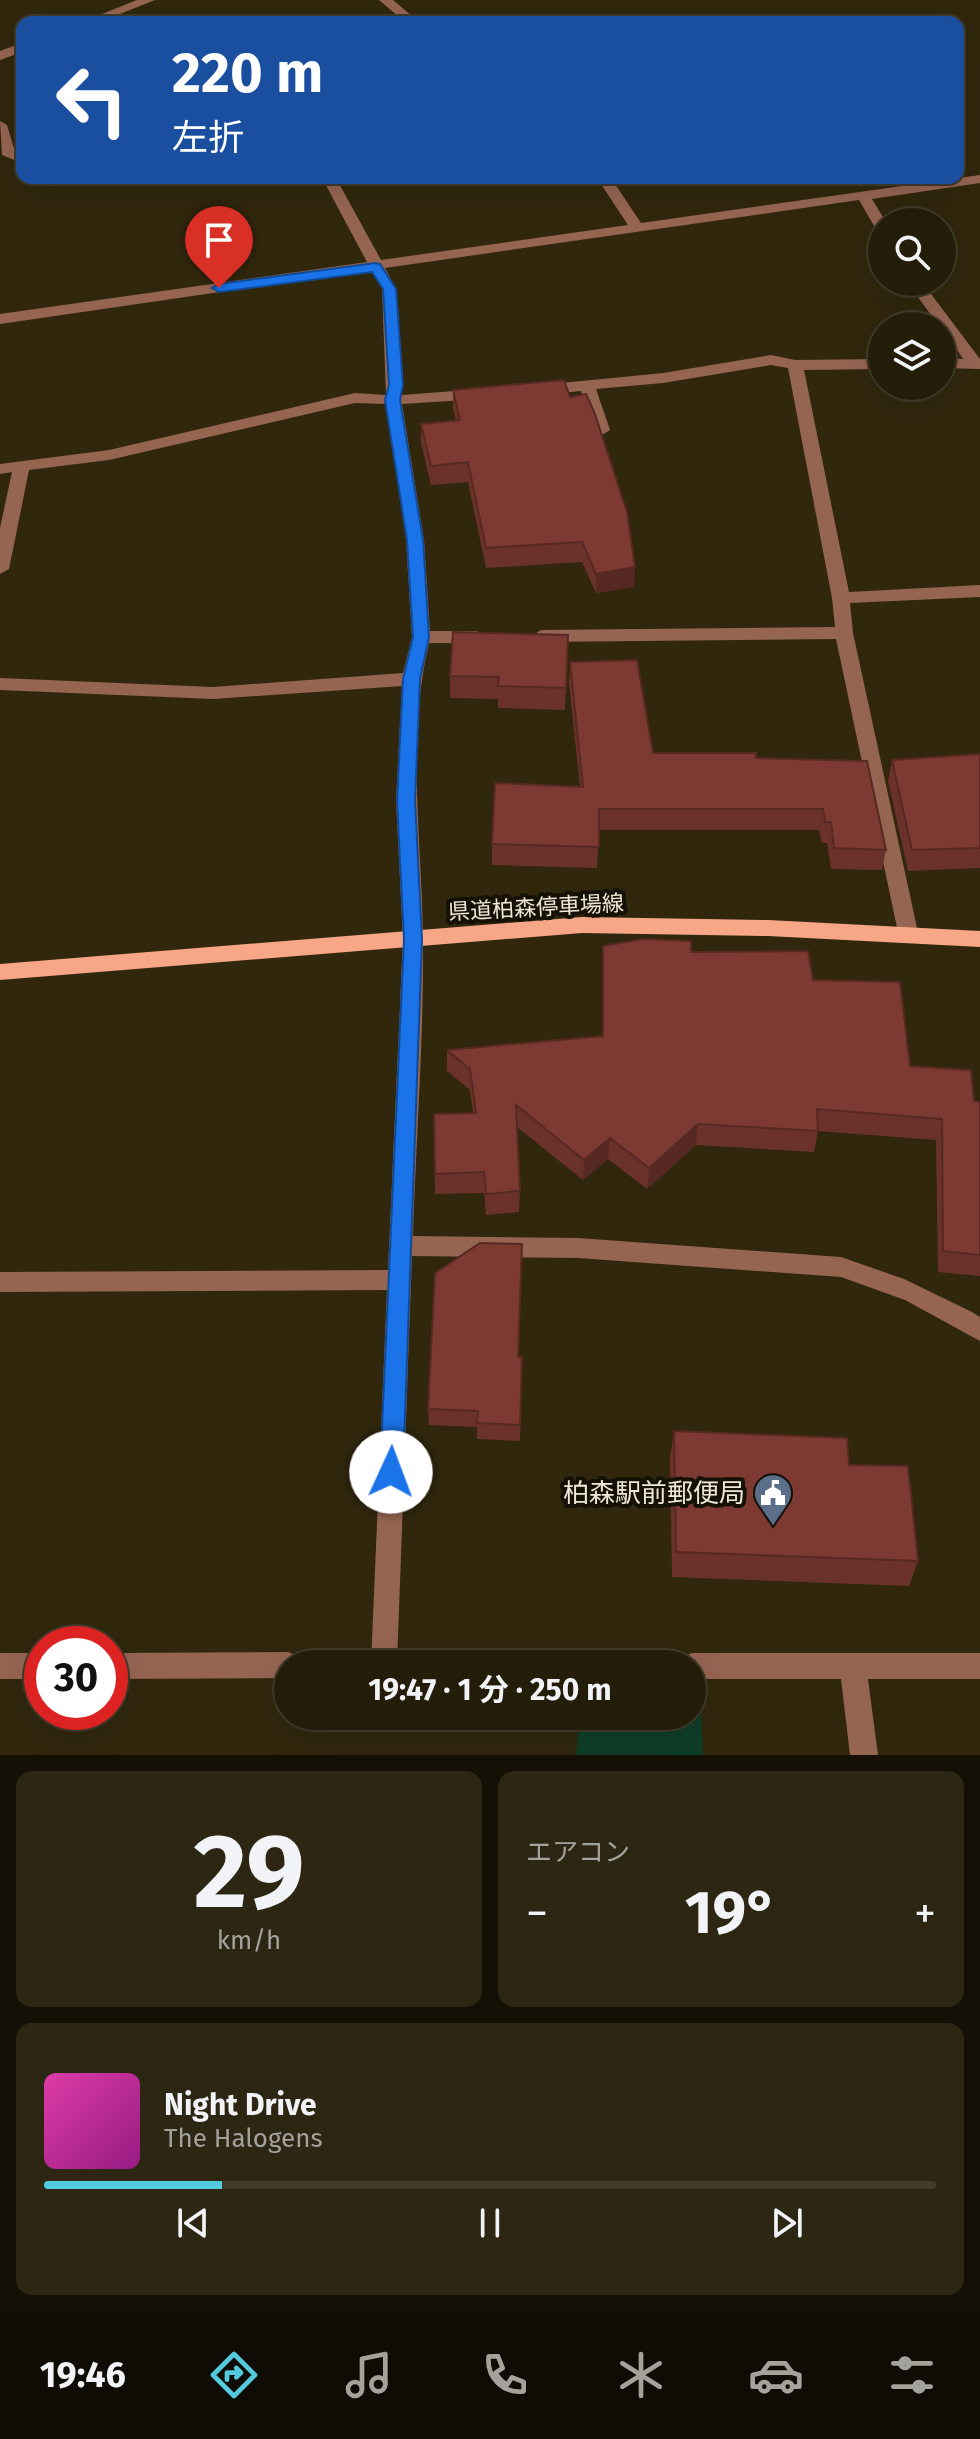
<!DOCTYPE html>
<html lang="ja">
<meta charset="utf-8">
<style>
:root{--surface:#241d0a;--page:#2c2613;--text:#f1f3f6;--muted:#a3a29c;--line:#413b2b;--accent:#54cade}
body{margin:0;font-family:"Fira Sans","Noto Sans JP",sans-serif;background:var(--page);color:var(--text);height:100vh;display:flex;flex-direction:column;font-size:30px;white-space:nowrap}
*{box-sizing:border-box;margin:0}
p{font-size:26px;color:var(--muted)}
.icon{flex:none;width:44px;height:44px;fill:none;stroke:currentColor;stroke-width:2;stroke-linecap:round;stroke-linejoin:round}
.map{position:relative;height:1755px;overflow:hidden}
.details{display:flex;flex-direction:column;gap:16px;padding:16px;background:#141006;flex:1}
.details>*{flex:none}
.guide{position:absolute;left:16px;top:16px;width:948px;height:168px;border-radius:16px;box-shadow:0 8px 32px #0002,0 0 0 2px var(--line);background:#1a4fa0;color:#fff;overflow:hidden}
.buttons{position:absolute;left:868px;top:208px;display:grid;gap:16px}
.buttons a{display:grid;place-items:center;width:88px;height:88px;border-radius:50%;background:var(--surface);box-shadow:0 8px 32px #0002,0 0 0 2px var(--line);font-size:40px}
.speed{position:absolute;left:24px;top:1626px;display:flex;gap:16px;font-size:40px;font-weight:700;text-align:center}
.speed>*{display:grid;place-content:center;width:104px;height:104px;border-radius:50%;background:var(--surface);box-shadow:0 8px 32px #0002,0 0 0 2px var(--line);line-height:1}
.speed .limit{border:12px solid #d22;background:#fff;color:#111}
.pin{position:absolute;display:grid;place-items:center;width:68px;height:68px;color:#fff;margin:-82px -34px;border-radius:50% 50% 50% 0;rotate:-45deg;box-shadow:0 0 8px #0007}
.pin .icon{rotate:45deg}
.me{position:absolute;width:88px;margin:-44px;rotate:2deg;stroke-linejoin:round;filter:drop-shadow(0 0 6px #0008)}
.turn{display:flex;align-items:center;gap:28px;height:168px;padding:0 24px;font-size:36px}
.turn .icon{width:104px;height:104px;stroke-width:2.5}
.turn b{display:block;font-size:56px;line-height:68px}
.big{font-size:60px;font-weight:700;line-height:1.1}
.details .card{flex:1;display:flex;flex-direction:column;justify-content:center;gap:12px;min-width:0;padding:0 28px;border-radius:16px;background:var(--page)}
.details .dial{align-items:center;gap:0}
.dial b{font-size:104px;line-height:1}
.song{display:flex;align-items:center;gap:24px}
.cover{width:96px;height:96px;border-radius:12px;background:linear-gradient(135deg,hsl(320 70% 55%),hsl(310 70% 35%))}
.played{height:8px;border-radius:4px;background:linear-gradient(90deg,var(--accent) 20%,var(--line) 20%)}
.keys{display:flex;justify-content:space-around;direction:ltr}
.heat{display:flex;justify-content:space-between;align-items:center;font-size:44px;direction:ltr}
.details .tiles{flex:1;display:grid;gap:16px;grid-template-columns:1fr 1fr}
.card:last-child{grid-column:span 2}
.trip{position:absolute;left:274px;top:1650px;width:432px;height:80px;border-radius:40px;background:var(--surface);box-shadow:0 8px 32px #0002,0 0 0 2px var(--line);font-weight:700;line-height:80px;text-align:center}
.dock{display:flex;height:128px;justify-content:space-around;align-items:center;background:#0e0c04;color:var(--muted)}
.dock .icon{width:56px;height:56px}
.dock .active{color:var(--accent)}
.dock b{font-size:36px;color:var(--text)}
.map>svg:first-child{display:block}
</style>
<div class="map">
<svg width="980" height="1755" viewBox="0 0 980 1755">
<rect width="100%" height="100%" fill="#30270d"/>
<path fill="#0f3e28" d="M 692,1685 L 700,1685 L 703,1755 L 576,1755 L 580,1716 L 692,1716 Z"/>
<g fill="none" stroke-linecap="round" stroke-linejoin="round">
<g fill="#966552" fill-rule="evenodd">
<path d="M 137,0 L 155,0 L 100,22 L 82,22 Z"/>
<path d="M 379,0 L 393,0 L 419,22 L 405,22 Z"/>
<path d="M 22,43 L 22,52 L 0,60 L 0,51 Z"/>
<path d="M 0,121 L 7,125 L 15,152 L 22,155 L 22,163 L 2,155 Z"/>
<path d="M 980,175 L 980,183 L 872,199 L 886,222 L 882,222 L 882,232 L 877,231 L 859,200 L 385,268 L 396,289 L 402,395 L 481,389 L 489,394 L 481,399 L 402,404 L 424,540 L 430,631 L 477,631 L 486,637 L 477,643 L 429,643 C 406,740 422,840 423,939 C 424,1038 416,1138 413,1236 L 578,1238 L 841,1257 L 904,1279 L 972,1312 L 980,1317 L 980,1341 L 905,1300 L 841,1277 L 578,1258 L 412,1256 L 397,1664 L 371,1664 L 387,1290 L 0,1292 L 0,1272 L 388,1270 L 403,939 L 396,801 L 402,686 L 213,699 L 0,690 L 0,678 L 213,687 L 403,673 L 412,637 L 406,540 L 386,404 L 355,403 L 109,460 L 29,470 L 9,569 L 0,574 L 0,528 L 12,472 L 0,474 L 0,464 L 109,450 L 355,393 L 386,395 L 382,289 L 372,270 L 0,324 L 0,314 L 367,262 L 322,178 L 336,178 L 381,260 L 628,225 L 597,178 L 611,178 L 641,223 Z"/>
<path d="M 907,282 L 922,282 L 980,359 L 980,369 L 942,368 L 942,358 L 963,359 L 942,326 L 939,326 Z"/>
<path d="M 771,355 L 795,360 L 882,359 L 882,369 L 804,370 L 849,592 L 980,585 L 980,597 L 850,603 L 853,633 L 919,937 L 916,942 L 902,942 L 899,937 L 836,639 L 541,642 L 532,636 L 541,630 L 835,627 L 832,598 L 788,368 L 771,365 L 663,383 L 596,389 L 610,430 L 602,435 L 594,430 L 581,391 L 541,395 L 533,390 L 541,385 L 663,373 Z"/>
<path d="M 288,1652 L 298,1656 L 301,1664 L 288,1664 L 288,1678 L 110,1679 L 110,1653 Z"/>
<rect x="0" y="1653" width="42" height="26"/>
<path d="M 692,1653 L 980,1653 L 980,1679 L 868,1679 L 878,1755 L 850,1755 L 841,1679 L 692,1679 L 692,1664 L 679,1664 L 682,1657 Z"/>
</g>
<path fill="#f7a787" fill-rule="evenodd" d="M 582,917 L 768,920 L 980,931 L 980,947 L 768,936 L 582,933 L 0,980 L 0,964 Z"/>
</g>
<g fill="#6b322b">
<path d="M 453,390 L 570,397 L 635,567 L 634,587 L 596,593 L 582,562 L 486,568 L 468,482 L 431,485 L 421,443 L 421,424 L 456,420 L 453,409 Z"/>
<path d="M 568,635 L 565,710 L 498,708 L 498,699 L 450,698 L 450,676 Z"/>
<path d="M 570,662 L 653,753 L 756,758 L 886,850 L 882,870 L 831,869 L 827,843 L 822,843 L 819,830 L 599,830 L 597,868 L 492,865 L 492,844 L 580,787 L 569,683 Z"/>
<path d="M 980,754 L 980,868 L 908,871 L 888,781 L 892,760 Z"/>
<path d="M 603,946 L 691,952 L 813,980 L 910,1066 L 974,1101 L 980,1102 L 980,1276 L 938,1272 L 936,1140 L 818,1131 L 814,1152 L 696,1145 L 647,1189 L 608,1159 L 583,1180 L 517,1127 L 520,1191 L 519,1212 L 486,1215 L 484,1193 L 435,1194 L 434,1114 L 473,1113 L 470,1090 L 447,1071 L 447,1050 L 602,1037 Z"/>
<path d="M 519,1357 L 522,1357 L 520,1441 L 477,1439 L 477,1427 L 429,1425 L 428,1409 Z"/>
<path d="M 674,1431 L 849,1465 L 918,1561 L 909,1586 L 672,1577 L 670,1458 Z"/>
</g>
<g fill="#572923">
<path d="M 635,567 L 634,587 L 596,593 L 596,574 Z"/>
<path d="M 698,1124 L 696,1145 L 647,1189 L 649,1168 Z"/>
<path d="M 610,1138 L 608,1159 L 583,1180 L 584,1160 Z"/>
</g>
<g fill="#7c3a32" stroke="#572923" stroke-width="2">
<path d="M 564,380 L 570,397 L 586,394 L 595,414 L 627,512 L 635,567 L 596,574 L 582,542 L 486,548 L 468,462 L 431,466 L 421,424 L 460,420 L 453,390 Z"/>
<path d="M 453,632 L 568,635 L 566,688 L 498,686 L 499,677 L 450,676 Z"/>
<path d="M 637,660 L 653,753 L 756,753 L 756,758 L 867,761 L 886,850 L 834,848 L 831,822 L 825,822 L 823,809 L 599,809 L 599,847 L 492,844 L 495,783 L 583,787 L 570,662 Z"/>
<path d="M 980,754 L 980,848 L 912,850 L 892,760 Z"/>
<path d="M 643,939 L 691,941 L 691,952 L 808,951 L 813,980 L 900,982 L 910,1066 L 971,1070 L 974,1101 L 980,1102 L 980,1255 L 943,1251 L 942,1119 L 817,1109 L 818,1131 L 698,1124 L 649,1168 L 610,1138 L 584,1160 L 516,1105 L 520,1191 L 486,1194 L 484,1172 L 435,1174 L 434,1114 L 476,1113 L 470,1069 L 447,1050 L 603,1036 L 603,946 Z"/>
<path d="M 480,1243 L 522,1244 L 518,1357 L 522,1357 L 520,1425 L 477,1423 L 478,1411 L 428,1409 L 435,1273 Z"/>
<path d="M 674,1431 L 847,1438 L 849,1465 L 908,1466 L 918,1561 L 676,1552 Z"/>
</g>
<path fill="#1a73e8" stroke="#114b97" stroke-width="2" d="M 375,263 L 380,264 L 396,289 L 403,385 L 400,400 L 423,540 L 429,637 L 420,679 L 415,801 L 422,939 L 403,1472 L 400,1480 L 391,1483 L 383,1480 L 380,1472 L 404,939 L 397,801 L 403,679 L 413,637 L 407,540 L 385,400 L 389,385 L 383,289 L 372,272 L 219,292 L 212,288 L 219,284 Z"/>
<defs>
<symbol id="civic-pin" viewBox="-11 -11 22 30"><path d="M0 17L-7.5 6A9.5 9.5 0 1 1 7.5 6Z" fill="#5c6f8a" stroke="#151106"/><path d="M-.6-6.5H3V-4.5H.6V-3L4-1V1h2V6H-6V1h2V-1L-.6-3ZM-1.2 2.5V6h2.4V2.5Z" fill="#fff"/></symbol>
</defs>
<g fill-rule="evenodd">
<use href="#civic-pin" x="751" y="1471" width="44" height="60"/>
</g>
<g text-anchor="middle" stroke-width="8" stroke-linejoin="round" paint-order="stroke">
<g font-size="22" fill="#ede7d8" stroke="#151106">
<text transform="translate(536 907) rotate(-3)" y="8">県道柏森停車場線</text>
</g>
<g font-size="26" fill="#ede7d8" stroke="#151106" text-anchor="end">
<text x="745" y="1502">柏森駅前郵便局</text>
</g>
</g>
</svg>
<div class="buttons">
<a><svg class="icon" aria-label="search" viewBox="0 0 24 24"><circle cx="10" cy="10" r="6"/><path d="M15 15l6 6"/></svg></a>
<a><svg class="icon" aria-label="layers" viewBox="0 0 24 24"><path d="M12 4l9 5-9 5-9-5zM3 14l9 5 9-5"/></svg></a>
</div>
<div class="speed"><div class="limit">30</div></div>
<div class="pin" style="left:219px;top:288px;background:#d93025"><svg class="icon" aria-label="arrive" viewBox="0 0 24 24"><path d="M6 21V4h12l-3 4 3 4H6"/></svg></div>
<svg class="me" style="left:391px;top:1472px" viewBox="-20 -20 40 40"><circle r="19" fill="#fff"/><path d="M0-13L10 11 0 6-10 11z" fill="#1a73e8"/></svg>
<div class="trip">19:47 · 1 分 · 250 m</div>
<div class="guide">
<div class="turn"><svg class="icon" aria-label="left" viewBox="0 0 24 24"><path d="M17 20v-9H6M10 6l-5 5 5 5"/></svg><div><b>220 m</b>左折</div></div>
</div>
</div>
<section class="details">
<div class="tiles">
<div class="card dial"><b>29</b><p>km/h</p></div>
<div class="card"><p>エアコン</p>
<div class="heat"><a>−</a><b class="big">19°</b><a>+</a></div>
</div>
<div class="card">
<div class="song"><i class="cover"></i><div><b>Night Drive</b><p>The Halogens</p></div></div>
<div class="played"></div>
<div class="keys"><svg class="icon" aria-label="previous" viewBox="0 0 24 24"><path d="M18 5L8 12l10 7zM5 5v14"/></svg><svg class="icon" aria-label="pause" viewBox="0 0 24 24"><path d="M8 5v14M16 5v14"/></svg><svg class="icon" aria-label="next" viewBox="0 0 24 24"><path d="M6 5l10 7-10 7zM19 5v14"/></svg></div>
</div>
</div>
</section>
<nav class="dock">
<b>19:46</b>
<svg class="icon active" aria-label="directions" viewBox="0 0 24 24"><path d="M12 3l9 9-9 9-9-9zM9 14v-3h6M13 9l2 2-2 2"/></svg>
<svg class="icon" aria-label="music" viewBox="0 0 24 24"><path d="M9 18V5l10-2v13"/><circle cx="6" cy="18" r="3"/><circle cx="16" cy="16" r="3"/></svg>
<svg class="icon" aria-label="phone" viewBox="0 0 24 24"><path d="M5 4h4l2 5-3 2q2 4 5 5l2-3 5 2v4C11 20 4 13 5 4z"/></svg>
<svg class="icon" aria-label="climate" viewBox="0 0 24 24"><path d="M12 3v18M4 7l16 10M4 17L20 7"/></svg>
<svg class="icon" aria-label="car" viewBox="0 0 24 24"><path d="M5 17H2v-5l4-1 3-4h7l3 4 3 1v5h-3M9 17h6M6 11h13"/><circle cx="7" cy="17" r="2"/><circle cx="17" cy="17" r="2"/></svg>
<svg class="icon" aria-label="filters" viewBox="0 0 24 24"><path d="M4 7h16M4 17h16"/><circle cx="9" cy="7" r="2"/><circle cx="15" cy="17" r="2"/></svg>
</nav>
